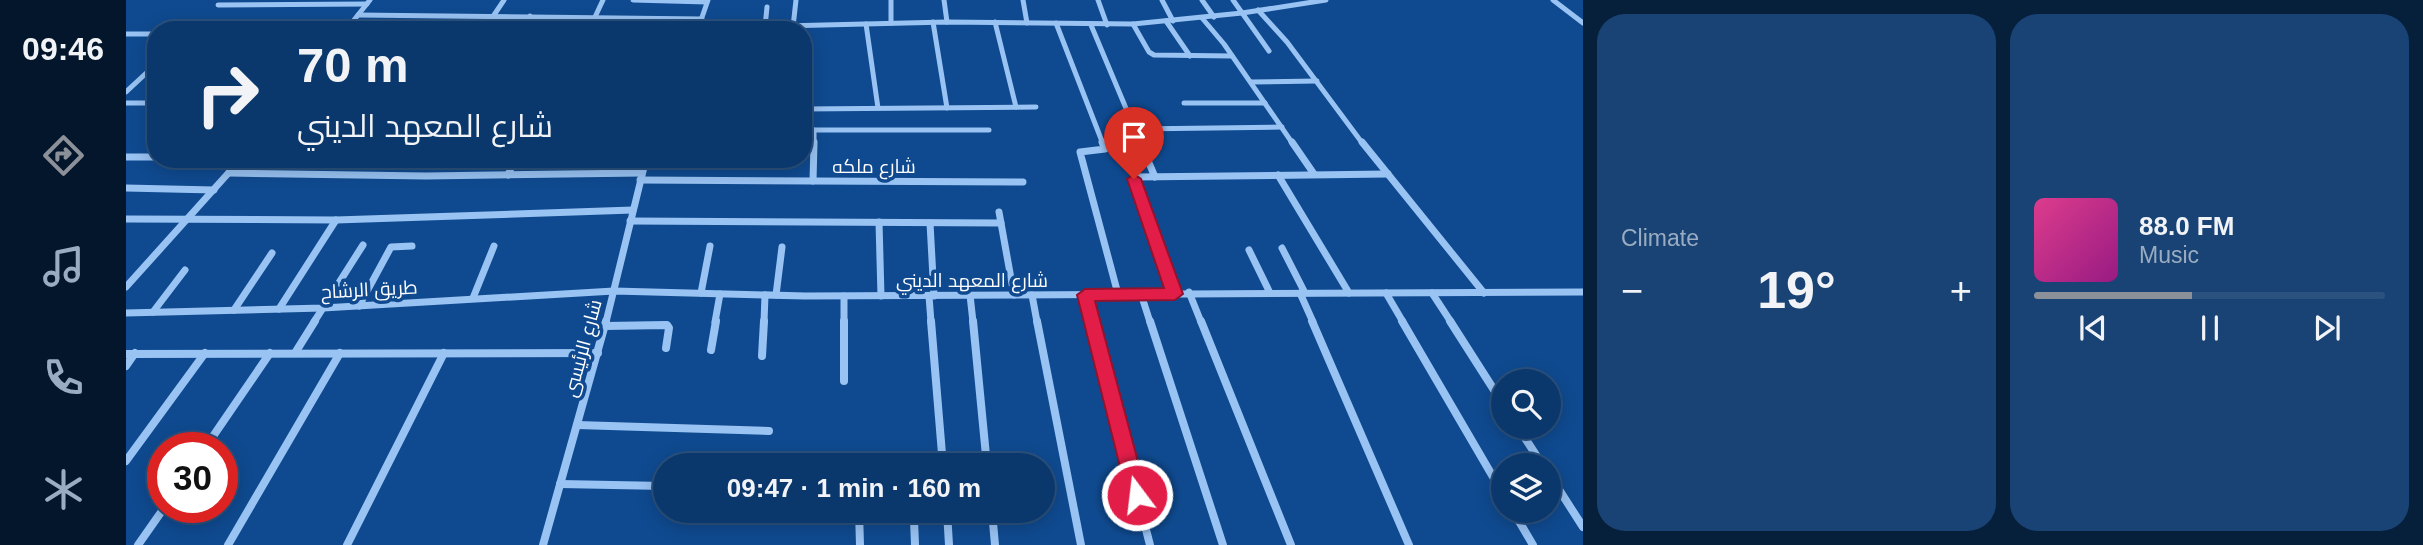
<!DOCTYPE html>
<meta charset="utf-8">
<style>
:root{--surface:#0b386c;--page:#194374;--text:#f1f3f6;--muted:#9aacc2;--line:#2b527f;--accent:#8c9099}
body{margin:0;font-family:Helvetica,Cairo,sans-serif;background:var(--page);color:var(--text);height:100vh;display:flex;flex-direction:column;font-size:26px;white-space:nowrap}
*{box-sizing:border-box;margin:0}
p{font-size:23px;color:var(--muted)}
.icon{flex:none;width:38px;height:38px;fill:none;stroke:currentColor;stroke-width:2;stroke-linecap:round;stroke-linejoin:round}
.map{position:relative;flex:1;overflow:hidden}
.sheet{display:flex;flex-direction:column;gap:14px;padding:14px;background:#061f3b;width:840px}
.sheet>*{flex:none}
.guide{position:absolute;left:21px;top:21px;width:665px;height:147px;border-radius:28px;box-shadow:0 4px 18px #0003,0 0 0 2px var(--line);background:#0b386c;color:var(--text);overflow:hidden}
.buttons{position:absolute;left:1365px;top:369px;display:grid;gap:14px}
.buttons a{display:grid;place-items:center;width:70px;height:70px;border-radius:50%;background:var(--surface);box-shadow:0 4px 18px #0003,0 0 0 2px var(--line);font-size:35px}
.speed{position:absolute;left:21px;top:432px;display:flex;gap:14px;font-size:35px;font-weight:700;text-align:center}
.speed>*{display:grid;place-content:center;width:91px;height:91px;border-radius:50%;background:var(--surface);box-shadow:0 4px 18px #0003,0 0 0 2px var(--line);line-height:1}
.speed .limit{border:10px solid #d22;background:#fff;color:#111}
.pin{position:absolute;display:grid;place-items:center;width:60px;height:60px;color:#fff;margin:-72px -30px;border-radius:50% 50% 50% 0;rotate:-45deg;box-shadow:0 0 7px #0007}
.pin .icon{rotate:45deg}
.me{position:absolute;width:77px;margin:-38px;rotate:345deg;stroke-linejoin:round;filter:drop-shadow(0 0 5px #0008)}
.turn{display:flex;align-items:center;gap:24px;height:147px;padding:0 35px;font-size:32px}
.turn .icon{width:91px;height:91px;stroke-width:2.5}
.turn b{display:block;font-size:49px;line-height:60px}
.big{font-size:52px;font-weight:700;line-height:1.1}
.sheet .card{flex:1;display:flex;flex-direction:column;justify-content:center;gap:10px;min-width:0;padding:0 24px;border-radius:28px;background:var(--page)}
.song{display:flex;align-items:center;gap:21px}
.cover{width:84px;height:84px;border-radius:10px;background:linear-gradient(135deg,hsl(330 70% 55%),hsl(310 70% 35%))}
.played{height:7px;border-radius:4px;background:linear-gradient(90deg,var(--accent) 45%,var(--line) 45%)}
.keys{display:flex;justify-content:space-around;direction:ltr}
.heat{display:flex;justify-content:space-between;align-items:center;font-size:38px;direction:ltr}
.sheet .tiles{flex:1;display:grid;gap:14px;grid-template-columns:repeat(2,1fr)}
.trip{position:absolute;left:527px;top:453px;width:402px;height:70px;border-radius:35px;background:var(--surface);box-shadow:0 4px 18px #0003,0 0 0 2px var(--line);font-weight:700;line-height:70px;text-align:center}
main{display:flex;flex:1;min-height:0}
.menu{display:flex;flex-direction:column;width:126px;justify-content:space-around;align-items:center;background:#04162b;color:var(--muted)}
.menu .icon{width:49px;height:49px}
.menu .current{color:var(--accent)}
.menu b{font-size:32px;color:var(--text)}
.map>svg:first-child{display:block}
</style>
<main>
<nav class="menu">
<b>09:46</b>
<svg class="icon current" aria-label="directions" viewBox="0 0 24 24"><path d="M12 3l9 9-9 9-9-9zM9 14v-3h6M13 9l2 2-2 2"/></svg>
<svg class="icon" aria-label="music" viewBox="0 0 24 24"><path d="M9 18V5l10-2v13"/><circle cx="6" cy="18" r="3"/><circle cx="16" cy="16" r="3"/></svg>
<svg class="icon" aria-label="phone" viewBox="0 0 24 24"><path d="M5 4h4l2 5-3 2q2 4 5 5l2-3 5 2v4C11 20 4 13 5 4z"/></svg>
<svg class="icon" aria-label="climate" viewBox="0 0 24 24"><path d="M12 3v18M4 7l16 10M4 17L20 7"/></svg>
</nav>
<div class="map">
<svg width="1457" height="545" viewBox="0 0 1457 545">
<rect width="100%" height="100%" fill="#0f4a90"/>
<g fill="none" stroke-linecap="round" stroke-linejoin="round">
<g stroke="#99c3f3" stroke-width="5">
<path d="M 507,0 L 581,2"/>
<path d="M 765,0 L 765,23"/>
<path d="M 818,0 L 821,22"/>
<path d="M 897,0 L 901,23"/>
<path d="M 972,0 L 981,25"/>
<path d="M 1036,0 L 1047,21"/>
<path d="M 1076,0 L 1088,17"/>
<path d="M 1107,0 L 1143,51"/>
<path d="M 1427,0 L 1457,23"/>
<path d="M 92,5 L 241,4"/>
<path d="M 1132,10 L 1161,42 L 1237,144"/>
<path d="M 232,15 L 576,19"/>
<path d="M 368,15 L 378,0"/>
<path d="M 404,16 L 397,30 L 422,30"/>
<path d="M 469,17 L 477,0"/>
<path d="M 1076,18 L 1098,44 L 1167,144"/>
<path d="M 1040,21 L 1064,56"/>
<path d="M 807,22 L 821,108"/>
<path d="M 869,22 L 890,107"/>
<path d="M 574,23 L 582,0"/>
<path d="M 930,23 L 977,144"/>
<path d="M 740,24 L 752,108"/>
<path d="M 1007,24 L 1023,52 L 1028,55 L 1106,56"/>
<path d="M 965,25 L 1015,144"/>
<path d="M 639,27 L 641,7"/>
<path d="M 667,27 L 670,0"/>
<path d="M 572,28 L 821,22 L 1007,24 L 1116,13 L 1200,0"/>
<path d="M 220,30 L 244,0"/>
<path d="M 0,34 L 30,34"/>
<path d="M 1125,82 L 1191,81"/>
<path d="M 0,92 L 30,64"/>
<path d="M 0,103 L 30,103"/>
<path d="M 1058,103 L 1139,103"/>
<path d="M 677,109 L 910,107"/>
<path d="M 1009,129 L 1156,127"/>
<path d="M 677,130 L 863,130"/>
<path d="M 688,144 L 688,130"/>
</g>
<g stroke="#99c3f3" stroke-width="7">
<path d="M 976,142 L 979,149 L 954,152 L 992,294"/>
<path d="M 1014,142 L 1029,177"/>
<path d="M 1166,142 L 1188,174"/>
<path d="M 1236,142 L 1358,293"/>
<path d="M 0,157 L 30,157"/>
<path d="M 103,173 L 300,176 L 516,173"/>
<path d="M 382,175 L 389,159"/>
<path d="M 1152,175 L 1223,293"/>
<path d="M 514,180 L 897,182"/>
<path d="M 687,181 L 688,142"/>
<path d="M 0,188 L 88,190"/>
<path d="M 873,212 L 888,295"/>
<path d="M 0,219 L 210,220 L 507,210"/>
<path d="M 504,221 L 875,223"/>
<path d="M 753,222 L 755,296"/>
<path d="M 804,223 L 808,296"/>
<path d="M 1156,248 L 1179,293"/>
<path d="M 1123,250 L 1144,293"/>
<path d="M 0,287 L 115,159"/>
<path d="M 1063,292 L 1075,322"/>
<path d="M 575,293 L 584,246"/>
<path d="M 1174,293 L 1187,322"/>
<path d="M 1260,293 L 1277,322"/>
<path d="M 1306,293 L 1325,322"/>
<path d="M 1015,294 L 1024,322"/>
<path d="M 1049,294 L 1009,177 L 1262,174"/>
<path d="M 650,295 L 656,247"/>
<path d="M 844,295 L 847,322"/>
<path d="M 906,295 L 911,322"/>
<path d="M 959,295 L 966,322"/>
<path d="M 718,296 L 718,322"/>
<path d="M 803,296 L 805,322"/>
<path d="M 347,298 L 368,246"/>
<path d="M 233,306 L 265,247 L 286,246"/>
<path d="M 153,309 L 210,220"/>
<path d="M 108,310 L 146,253"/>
<path d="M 27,312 L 59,270"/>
<path d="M 0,313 L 197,308 L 488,291 L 679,296 L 1457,292"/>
<path d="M 188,322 L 237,245"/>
<path d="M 480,322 L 520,159"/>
<path d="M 589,322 L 594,294"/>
<path d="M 638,322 L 639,295"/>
</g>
<g stroke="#99c3f3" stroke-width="8">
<path d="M 718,321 L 718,381"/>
<path d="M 805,321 L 817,466"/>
<path d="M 847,321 L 861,466"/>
<path d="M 911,321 L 955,545"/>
<path d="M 966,321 L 1024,545"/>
<path d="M 1024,321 L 1097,545"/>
<path d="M 1075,321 L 1165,545"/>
<path d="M 1186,321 L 1283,545"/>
<path d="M 1276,321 L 1377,494"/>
<path d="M 1324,321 L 1377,404"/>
<path d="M 479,326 L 541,325 L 543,328 L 540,348"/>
<path d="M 585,350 L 590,321"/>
<path d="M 169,353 L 189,321"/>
<path d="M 0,354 L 472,353"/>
<path d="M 636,356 L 638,321"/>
<path d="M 0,366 L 9,353"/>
<path d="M 451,425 L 643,431"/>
<path d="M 1392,427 L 1417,466"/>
<path d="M 79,448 L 144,353"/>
<path d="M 0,461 L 79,353"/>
<path d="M 1423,474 L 1457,527"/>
<path d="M 434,484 L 539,486"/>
<path d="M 733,511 L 734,545"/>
<path d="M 821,511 L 823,545"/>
<path d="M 866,511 L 869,545"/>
<path d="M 1387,511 L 1407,545"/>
<path d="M 788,519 L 789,545"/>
<path d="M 12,545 L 38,508"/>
<path d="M 102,545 L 214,353"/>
<path d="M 221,545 L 318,353"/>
<path d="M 417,545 L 480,321"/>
</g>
</g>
<path fill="#e11d48" stroke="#92132f" stroke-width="2" d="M 1008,174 L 1015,179 L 1057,294 L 1049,300 L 969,301 L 1021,495 L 1018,501 L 1011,504 L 1004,501 L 1001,495 L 951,295 L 959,289 L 1038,288 L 1001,179 Z"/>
<g text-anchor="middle" stroke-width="7" stroke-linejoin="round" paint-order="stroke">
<g font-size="19" fill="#fff" stroke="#0f4a90">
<text x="748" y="173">شارع ملكه</text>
<text x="846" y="287">شارع المعهد الديني</text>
<text transform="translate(243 289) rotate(-3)" y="7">طريق الرشاح</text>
<text transform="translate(456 348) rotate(-75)" y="7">شارع الرئيسى</text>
</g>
</g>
</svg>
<div class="buttons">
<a><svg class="icon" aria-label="search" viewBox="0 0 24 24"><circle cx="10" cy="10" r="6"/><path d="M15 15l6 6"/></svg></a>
<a><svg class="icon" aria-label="layers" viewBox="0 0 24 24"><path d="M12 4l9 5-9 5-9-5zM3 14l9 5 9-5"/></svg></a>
</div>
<div class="speed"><div class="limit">30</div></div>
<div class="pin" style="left:1008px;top:179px;background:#d93025"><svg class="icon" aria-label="arrive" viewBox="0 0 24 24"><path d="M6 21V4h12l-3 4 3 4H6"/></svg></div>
<svg class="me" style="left:1011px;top:495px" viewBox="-20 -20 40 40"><circle r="17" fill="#e11d48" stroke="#fff" stroke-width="3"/><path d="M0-11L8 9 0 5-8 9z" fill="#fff"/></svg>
<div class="trip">09:47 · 1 min · 160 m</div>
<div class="guide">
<div class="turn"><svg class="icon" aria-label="right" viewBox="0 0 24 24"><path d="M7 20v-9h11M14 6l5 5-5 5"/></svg><div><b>70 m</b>شارع المعهد الديني</div></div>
</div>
</div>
<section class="sheet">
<div class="tiles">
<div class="card"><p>Climate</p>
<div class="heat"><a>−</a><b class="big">19°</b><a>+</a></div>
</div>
<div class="card">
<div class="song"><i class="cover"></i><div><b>88.0 FM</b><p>Music</p></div></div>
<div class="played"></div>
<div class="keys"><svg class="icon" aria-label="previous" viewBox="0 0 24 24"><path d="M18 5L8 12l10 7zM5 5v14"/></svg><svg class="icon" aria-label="pause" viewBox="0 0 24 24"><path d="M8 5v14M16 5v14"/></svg><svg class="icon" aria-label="next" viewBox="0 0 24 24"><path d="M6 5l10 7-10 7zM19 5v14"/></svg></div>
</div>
</div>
</section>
</main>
